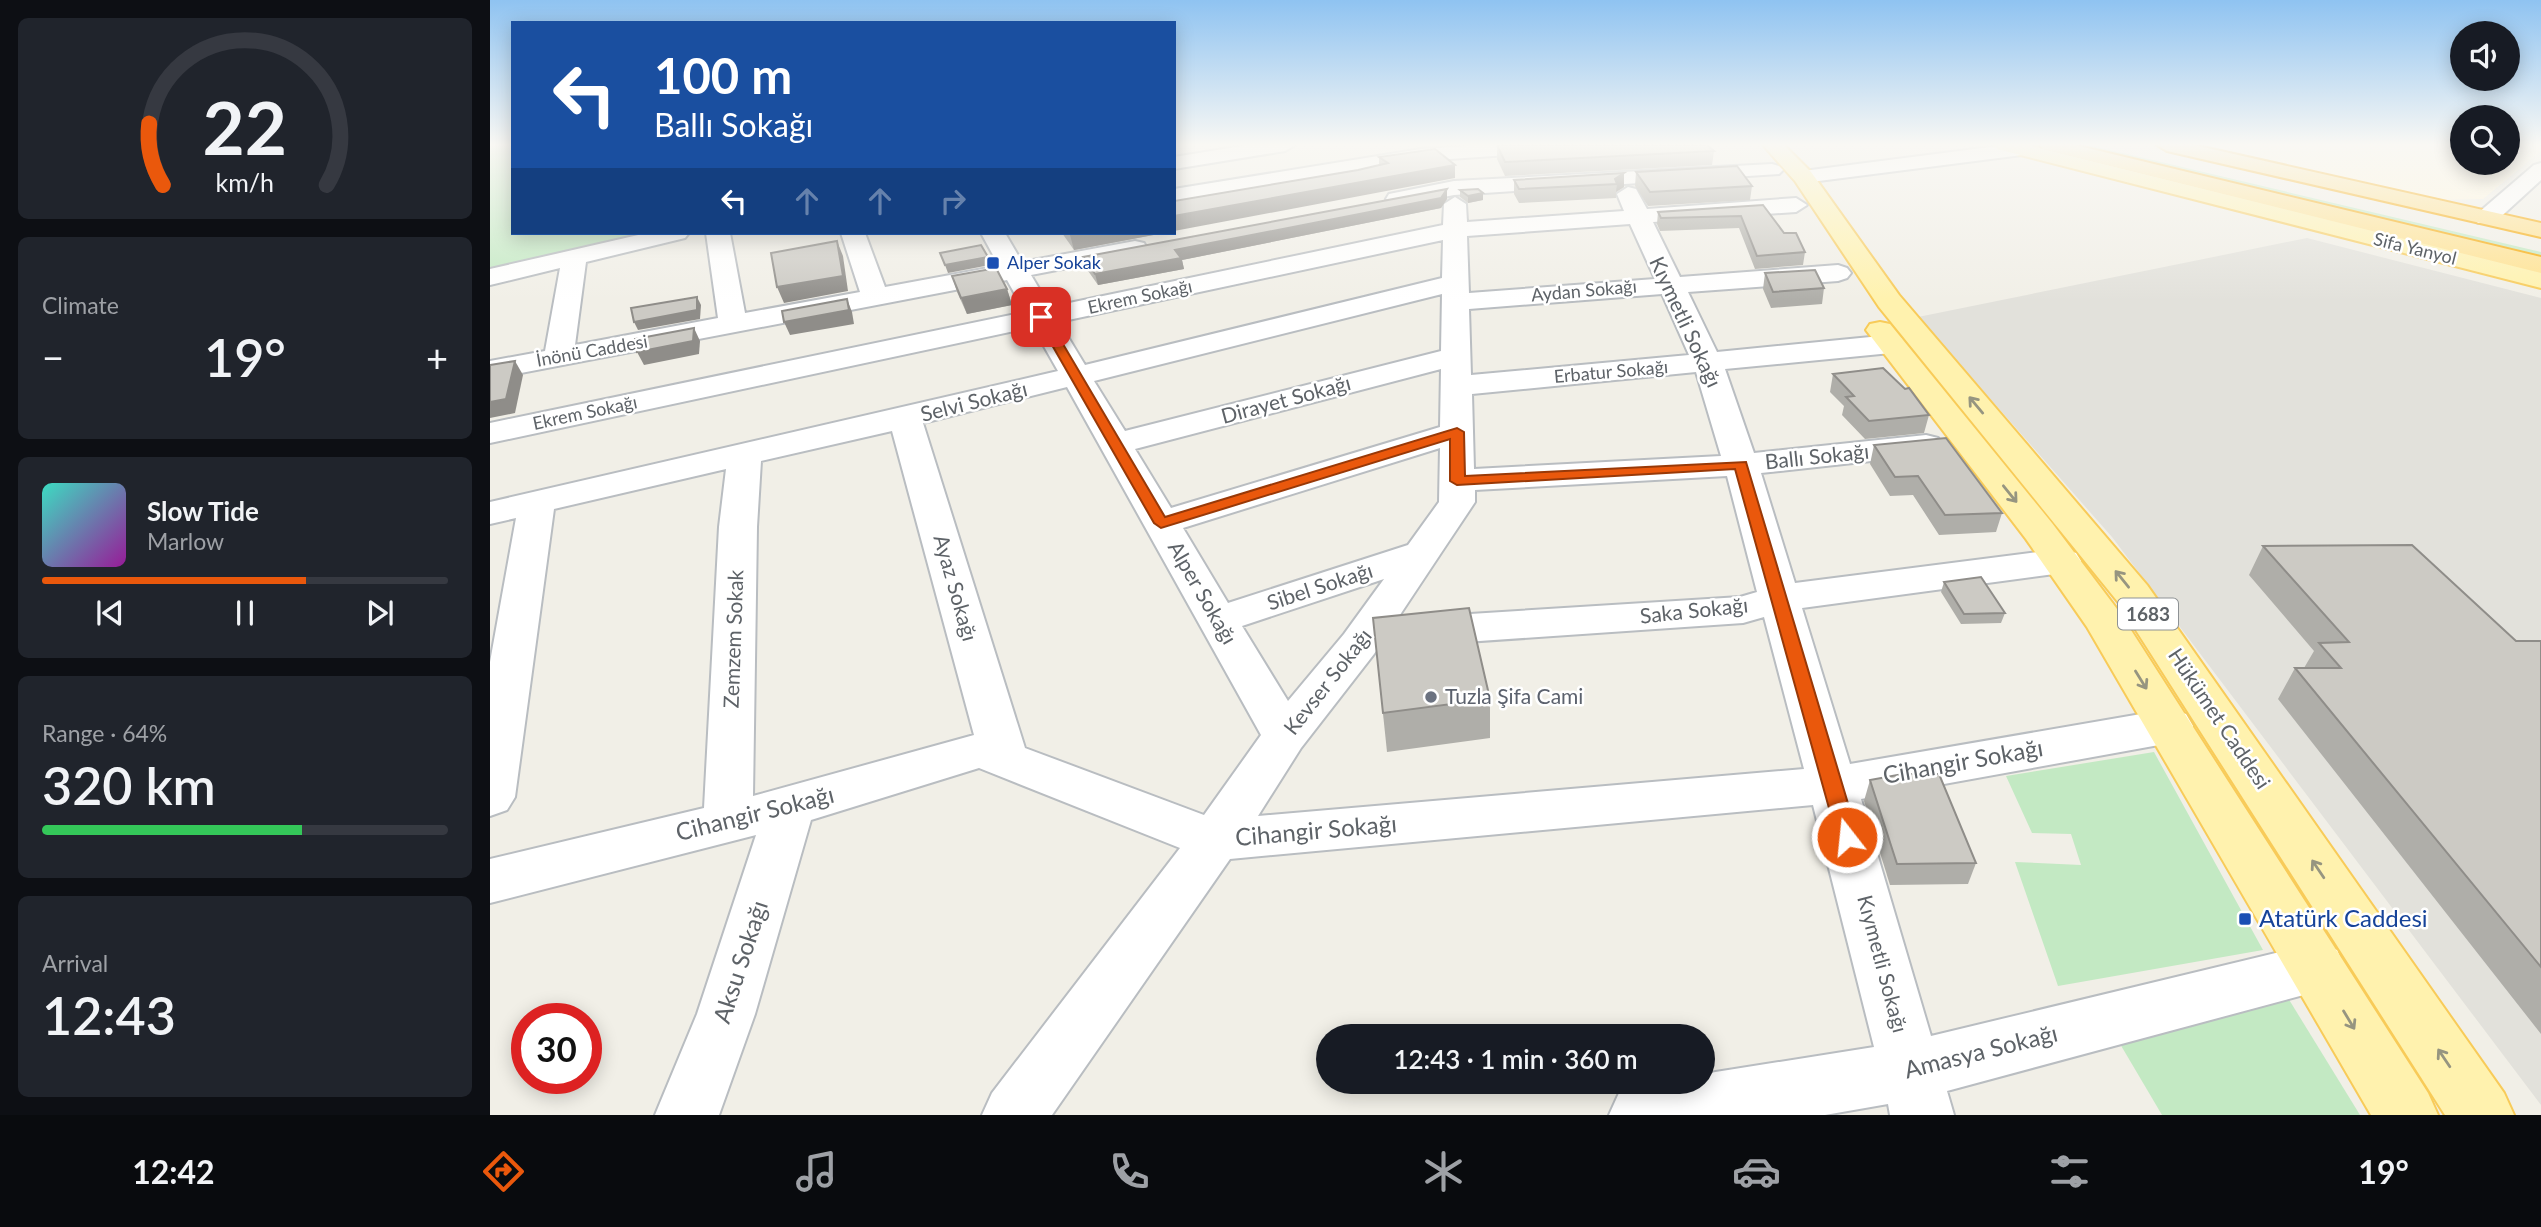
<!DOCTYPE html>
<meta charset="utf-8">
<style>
:root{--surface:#171b24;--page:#20242c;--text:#f1f3f6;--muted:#9ea1a6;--line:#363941;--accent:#ea580c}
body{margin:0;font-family:Lato,sans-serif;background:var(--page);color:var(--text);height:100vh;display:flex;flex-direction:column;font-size:26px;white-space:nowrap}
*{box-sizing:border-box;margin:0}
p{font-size:23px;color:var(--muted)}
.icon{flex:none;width:38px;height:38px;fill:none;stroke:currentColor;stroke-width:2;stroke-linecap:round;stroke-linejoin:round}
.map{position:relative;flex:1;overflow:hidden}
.sheet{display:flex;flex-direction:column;gap:18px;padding:18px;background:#0d0f14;width:490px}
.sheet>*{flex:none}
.hud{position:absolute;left:21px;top:21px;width:665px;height:214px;border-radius:0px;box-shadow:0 4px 18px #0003;background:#1a4fa0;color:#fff;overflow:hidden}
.controls{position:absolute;left:1960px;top:21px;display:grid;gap:14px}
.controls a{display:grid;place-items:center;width:70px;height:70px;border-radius:50%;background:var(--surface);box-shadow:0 4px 18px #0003;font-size:35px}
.speed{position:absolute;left:21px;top:1003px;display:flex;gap:14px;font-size:35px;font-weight:700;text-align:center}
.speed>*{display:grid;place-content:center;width:91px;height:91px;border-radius:50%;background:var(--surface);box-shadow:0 4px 18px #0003;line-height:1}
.speed .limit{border:10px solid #d22;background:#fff;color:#111}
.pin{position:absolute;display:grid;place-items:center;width:60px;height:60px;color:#fff;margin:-30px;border-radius:14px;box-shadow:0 4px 10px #0006}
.me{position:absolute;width:77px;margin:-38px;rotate:344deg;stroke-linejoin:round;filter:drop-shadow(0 0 5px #0008)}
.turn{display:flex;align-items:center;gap:24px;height:147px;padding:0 28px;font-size:32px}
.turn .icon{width:91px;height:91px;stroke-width:2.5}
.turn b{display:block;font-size:49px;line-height:60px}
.lanes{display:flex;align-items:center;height:66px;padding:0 28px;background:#0003;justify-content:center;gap:35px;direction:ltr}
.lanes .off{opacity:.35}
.big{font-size:52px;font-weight:600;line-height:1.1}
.sheet .card{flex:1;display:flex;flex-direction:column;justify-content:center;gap:10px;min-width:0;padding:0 24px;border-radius:10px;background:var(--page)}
.sheet .dial{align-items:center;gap:0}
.dial svg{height:182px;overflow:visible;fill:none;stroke:var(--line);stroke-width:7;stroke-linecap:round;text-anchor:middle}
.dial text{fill:var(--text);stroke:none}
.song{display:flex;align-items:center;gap:21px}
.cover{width:84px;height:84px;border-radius:10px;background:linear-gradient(135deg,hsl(170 70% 55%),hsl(300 70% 35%))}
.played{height:7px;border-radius:4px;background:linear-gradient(90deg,var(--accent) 65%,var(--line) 65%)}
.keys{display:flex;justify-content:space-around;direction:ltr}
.heat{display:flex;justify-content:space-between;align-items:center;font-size:38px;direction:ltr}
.charge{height:10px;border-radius:5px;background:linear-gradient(90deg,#34c759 64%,var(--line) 0)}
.trip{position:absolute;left:826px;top:1024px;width:399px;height:70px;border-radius:35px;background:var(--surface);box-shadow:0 4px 18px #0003;font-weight:600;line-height:70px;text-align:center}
.dock{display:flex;height:112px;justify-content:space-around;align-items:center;background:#090b0e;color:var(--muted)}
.dock .icon{width:49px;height:49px}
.dock .current{color:var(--accent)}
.dock b{font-size:32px;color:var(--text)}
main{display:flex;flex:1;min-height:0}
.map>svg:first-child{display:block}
</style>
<main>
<section class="sheet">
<div class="card dial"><svg viewBox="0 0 100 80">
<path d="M14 69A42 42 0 1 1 86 69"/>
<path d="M14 69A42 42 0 0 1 8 42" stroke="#ea580c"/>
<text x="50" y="56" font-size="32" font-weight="700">22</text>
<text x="50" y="72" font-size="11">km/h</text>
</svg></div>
<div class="card"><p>Climate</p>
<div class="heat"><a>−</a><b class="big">19°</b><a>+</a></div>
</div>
<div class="card">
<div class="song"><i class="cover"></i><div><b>Slow Tide</b><p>Marlow</p></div></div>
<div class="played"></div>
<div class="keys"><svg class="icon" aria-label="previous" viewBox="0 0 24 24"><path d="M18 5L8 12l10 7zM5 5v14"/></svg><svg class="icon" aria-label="pause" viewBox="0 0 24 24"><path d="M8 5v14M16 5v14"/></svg><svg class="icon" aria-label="next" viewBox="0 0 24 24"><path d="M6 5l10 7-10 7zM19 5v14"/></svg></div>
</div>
<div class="card"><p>Range · 64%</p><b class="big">320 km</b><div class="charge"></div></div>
<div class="card"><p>Arrival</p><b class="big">12:43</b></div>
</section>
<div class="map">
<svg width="2051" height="1115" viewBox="0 0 2051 1115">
<rect width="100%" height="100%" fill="#f1efe7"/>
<path fill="#fff7de" d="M 1703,145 L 1972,145 L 1972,163 L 2018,163 L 2018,145 L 2051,145 L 2051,151 L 1993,199 L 1946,200 Z"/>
<path fill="#e2e1db" d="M 1817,238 L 2051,298 L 2051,1105 L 1622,537 L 1428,317 Z"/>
<g fill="#c3e9c3">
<path d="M 0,145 L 23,145 L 23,233 L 166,233 L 0,271 Z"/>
<path d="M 1582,145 L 1599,145 L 2051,252 L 2051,258 Z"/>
<path d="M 1664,752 L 1773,950 L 1568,986 L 1525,862 L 1591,865 L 1581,834 L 1542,833 L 1516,776 Z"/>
<path d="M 1798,998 L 1870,1115 L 1672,1115 L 1623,1032 Z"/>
</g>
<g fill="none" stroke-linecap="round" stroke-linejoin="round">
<defs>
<g id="minor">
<path d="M 758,145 L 805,145 L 795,151 L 684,169 L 684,157 Z"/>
<path d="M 989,145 L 1088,145 L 1078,151 L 931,161 L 684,203 L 684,189 L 931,149 Z"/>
<path d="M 1516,145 L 1539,145 L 1542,149 L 1532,155 L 1313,183 L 1302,177 L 1313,171 Z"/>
<path d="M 2051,163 L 2051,180 L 2004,223 L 1988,223 L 1984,218 L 1988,213 L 2044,165 Z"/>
<path d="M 1282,164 L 1289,166 L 1293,170 L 1289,174 L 964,195 L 907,206 L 896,199 L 899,194 L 964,181 Z"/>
<path d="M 1138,187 L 1146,189 L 1157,209 L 1306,198 L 1317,205 L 1306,212 L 1163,222 L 1190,277 L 1348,265 L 1357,268 L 1361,273 L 1357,278 L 1348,281 L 1198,292 L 1227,352 L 1401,335 L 1411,338 L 1415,344 L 1411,350 L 1401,353 L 1235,369 L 1264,453 L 1436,435 L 1448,438 L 1453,445 L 1448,452 L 1436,455 L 1271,473 L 1305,583 L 1572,549 L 1586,553 L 1591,561 L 1586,569 L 1572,573 L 1312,608 L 1360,764 L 1680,709 L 1696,714 L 1703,726 L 1696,738 L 1680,743 L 1371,799 L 1441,1036 L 1827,943 L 1847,950 L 1855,968 L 1847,986 L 1457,1091 L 1464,1115 L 1400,1115 L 1398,1104 L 1335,1115 L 1119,1115 L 1129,1093 L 1164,1082 L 1213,1082 L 1213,1074 L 1384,1047 L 1323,805 L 740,859 L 562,1115 L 492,1115 L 502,1093 L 690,848 L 489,768 L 321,820 L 265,1014 L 229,1115 L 165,1115 L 207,1014 L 266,835 L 0,903 L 0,859 L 214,808 L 229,527 L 236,469 L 64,509 L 25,797 L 17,810 L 0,816 L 0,662 L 26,518 L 0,524 L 0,502 L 568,371 L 543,327 L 0,443 L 0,423 L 535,312 L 517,280 L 0,379 L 0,361 L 55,351 L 70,268 L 0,285 L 0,269 L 157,233 L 199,233 L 195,238 L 96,262 L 85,345 L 228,318 L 216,233 L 240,233 L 255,313 L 370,292 L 351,233 L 375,233 L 395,287 L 509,266 L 491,233 L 515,233 L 532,262 L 645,241 L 654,243 L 657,248 L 654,253 L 645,255 L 541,275 L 560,307 L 953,225 L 954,204 L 965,197 L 976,204 L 977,222 L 1134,211 L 1127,194 ZM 1140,224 L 1165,279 L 979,293 L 977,236 ZM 953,240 L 952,278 L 595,365 L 569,322 ZM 952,294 L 951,351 L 635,431 L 604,381 ZM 1172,294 L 1199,355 L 981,375 L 979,309 ZM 951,369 L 950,427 L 681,508 L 645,449 ZM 1206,372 L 1231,456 L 984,469 L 982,394 ZM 577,387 L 771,735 L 714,815 L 535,748 L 433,423 ZM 402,431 L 484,735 L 263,796 L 267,527 L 271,461 ZM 950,448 L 949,502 L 918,545 L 738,603 L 693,528 ZM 1237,476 L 1267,592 L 1250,597 L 932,617 L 917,621 L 911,631 L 917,641 L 932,645 L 1253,623 L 1274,617 L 1314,769 L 768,816 L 811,748 L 884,654 L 951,553 L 985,502 L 985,490 ZM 894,579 L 854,634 L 798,701 L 752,626 Z"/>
</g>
<g id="major">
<path d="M 1273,145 L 1294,145 L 1321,172 L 1409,295 L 1657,585 L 2014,1093 L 2024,1115 L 1955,1115 L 1628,602 L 1389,307 L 1305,181 Z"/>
<path d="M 1504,145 L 1538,145 L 2051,272 L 2051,288 L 1507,149 Z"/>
<path d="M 1390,322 L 1400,324 L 1562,523 L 1630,613 L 1938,1093 L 1948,1115 L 1881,1115 L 1597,627 L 1536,539 L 1376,330 L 1380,324 Z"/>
</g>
<g id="highway">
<path d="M 1550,145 L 1585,145 L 2051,257 L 2051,273 L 1553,149 Z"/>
<path d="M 1667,145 L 1704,145 L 2051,223 L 2051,237 L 1677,151 Z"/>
</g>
</defs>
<use href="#minor" stroke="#b9bdc1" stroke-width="4"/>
<use href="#major" stroke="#f8cb59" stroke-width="4"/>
<use href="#highway" stroke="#f8a900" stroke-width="4"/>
<use href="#minor" fill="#fff" fill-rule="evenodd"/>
<use href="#major" fill="#fff2ae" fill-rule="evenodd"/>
<use href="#highway" fill="#ffe290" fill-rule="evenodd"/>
</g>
<g fill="#afaea9">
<path d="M 1007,145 L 1224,151 L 1222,165 L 1015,176 L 1007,159 Z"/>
<path d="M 889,157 L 965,178 L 868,170 L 889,165 Z"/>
<path d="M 1146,172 L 1262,186 L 1260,200 L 1158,206 L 1145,186 Z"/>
<path d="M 1134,173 L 1134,187 L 1126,192 L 1126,198 L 1029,203 L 1024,194 L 1024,180 Z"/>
<path d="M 957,189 L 957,199 L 951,208 L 692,260 L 694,269 L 608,285 L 596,268 L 593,257 Z"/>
<path d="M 970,190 L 993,193 L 993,200 L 978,203 L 970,197 Z"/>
<path d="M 1273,205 L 1294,233 L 1315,252 L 1313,265 L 1265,269 L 1249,228 L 1170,231 L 1167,224 L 1168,212 Z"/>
<path d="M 572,233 L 674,233 L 584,250 Z"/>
<path d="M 1275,273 L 1334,288 L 1332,304 L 1281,308 L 1273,289 Z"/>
<path d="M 462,276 L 517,289 L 522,305 L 477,314 L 467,292 Z"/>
<path d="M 1343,374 L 1439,415 L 1434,433 L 1375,439 L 1352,415 L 1354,406 L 1340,392 Z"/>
<path d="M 1384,445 L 1512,513 L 1506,532 L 1449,535 L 1423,495 L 1400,496 L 1380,464 Z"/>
<path d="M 1773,546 L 2026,641 L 2051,641 L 2051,1034 L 1788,699 L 1805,668 L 1814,668 L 1824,651 L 1759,575 Z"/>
<path d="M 1454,582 L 1515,613 L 1511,623 L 1471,624 L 1451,592 Z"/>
<path d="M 883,618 L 1000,699 L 1000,738 L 897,752 Z"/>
<path d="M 1380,780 L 1486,863 L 1478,884 L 1400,885 L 1374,801 Z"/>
</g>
<g fill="#8f8d89">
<path d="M 965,165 L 965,178 L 684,231 L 684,216 Z"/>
<path d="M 1134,173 L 1134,187 L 1126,192 L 1127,184 L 1125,179 Z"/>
<path d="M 957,189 L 957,199 L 951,208 L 692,260 L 694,269 L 608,285 L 605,274 L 685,250 Z"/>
<path d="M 993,193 L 993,200 L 978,203 L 978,196 Z"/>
<path d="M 591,233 L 674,233 L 584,250 L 580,235 Z"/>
<path d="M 347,241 L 353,256 L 358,291 L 294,303 L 287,287 Z"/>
<path d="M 498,257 L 500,265 L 458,273 L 455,265 Z"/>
<path d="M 517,289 L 522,305 L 477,314 L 471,298 Z"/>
<path d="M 207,297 L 211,305 L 210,319 L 148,330 L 144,322 Z"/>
<path d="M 357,299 L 362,312 L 364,324 L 300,335 L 294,322 Z"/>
<path d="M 204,328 L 210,341 L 209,354 L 154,365 L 147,352 Z"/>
<path d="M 25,361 L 33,375 L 25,413 L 0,418 L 0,402 Z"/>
</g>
<g fill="#cccac4" stroke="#8f8d89" stroke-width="2">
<path d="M 1007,145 L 1217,145 L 1224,151 L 1015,162 Z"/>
<path d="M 945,149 L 965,165 L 684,216 L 684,201 L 868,170 L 898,163 L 889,157 Z"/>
<path d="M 1247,166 L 1262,186 L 1160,192 L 1146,172 Z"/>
<path d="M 1134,173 L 1125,179 L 1127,184 L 1029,189 L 1024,180 Z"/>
<path d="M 957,189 L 951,198 L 685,250 L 691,258 L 605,274 L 593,257 Z"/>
<path d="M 988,189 L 993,193 L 978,196 L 970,190 Z"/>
<path d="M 1273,205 L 1294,233 L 1306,233 L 1315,252 L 1267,256 L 1251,216 L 1171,218 L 1168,212 Z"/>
<path d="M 347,241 L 353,276 L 287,287 L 281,253 Z"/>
<path d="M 491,245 L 498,257 L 455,265 L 450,253 Z"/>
<path d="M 506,268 L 517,289 L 471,298 L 462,276 Z"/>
<path d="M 1325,270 L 1334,288 L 1283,292 L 1275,273 Z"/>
<path d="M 207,297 L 207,310 L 144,322 L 141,308 Z"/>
<path d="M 357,299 L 359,310 L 294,322 L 292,311 Z"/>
<path d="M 204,328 L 203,341 L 147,352 L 145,339 Z"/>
<path d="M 25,361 L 16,399 L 0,402 L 0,365 Z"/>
<path d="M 1393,368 L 1415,389 L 1419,388 L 1439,415 L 1379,421 L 1356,397 L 1364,396 L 1343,374 Z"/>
<path d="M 1456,438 L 1512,513 L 1455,515 L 1428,476 L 1405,477 L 1384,445 Z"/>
<path d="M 1922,545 L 2026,641 L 2051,641 L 2051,967 L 1805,668 L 1851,668 L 1829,643 L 1859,642 L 1773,546 Z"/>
<path d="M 1491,577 L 1515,613 L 1474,614 L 1454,582 Z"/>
<path d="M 979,608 L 1000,699 L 893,713 L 883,618 Z"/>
<path d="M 1413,774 L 1449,774 L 1486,863 L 1407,864 L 1380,780 Z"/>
</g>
<defs><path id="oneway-shaft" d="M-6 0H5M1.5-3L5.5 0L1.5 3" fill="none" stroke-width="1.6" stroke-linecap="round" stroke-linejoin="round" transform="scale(1.75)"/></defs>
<g stroke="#969580">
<use href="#oneway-shaft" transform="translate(1486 405) rotate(-130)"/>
<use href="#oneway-shaft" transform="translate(1520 494) rotate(51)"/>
<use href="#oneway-shaft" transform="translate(1632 579) rotate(-129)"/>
<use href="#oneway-shaft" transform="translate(1651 680) rotate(58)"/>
<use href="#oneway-shaft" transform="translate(1828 869) rotate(-124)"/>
<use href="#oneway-shaft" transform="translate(1859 1020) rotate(59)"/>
<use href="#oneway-shaft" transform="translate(1954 1058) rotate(-124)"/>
</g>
<linearGradient id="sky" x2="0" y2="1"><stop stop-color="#8fc3f1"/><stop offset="0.48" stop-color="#f9f8f4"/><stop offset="1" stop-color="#f9f8f4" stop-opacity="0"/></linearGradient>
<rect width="2051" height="301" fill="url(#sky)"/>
<path fill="#ea580c" stroke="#983908" stroke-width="2" d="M 551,314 L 557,317 L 675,517 L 967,428 L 974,432 L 975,476 L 1256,462 L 1368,837 L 1365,843 L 1357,846 L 1350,843 L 1347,837 L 1245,469 L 967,485 L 960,481 L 960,439 L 671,528 L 664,523 L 546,317 Z"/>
<g fill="#1a4fb4" stroke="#fff" stroke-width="2.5">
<rect x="496" y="256" width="14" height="14" rx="3.5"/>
<rect x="1748" y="912" width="14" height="14" rx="3.5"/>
</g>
<circle fill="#6b7280" stroke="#fff" stroke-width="2.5" cx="941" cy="697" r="7"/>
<g text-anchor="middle" stroke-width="5" stroke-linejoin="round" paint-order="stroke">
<g font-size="18" fill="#5e6368" stroke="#fff">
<text transform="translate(1925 249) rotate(14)" y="6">Sifa Yanyol</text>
<text transform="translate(1094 291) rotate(-5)" y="6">Aydan Sokağı</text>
<text transform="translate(650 297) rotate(-12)" y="6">Ekrem Sokağı</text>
<text transform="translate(102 351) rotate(-10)" y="6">İnönü Caddesi</text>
<text transform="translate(1121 372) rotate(-5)" y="6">Erbatur Sokağı</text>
<text transform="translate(95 413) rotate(-12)" y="6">Ekrem Sokağı</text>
</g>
<g font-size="18" fill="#164399" stroke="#fff" text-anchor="start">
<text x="517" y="269">Alper Sokak</text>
</g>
<rect fill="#fff" stroke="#8e9295" stroke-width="2" x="1628" y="598.5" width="60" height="31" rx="5"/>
<g font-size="19" font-weight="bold" fill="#5e6368">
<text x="1658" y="621">1683</text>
</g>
<g font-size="21" fill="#5e6368" stroke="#fff">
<text transform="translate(1195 322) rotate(65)" y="7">Kıymetli Sokağı</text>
<text transform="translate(796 400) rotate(-15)" y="7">Dirayet Sokağı</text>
<text transform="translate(484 402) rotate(-14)" y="7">Selvi Sokağı</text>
<text transform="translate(1327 457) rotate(-6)" y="7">Ballı Sokağı</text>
<text transform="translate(830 587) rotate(-18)" y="7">Sibel Sokağı</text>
<text transform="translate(465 588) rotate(74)" y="7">Ayaz Sokağı</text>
<text transform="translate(712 593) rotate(60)" y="7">Alper Sokağı</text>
<text transform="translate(1204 611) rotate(-6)" y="7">Saka Sokağı</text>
<text transform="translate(244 639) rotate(-88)" y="7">Zemzem Sokak</text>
<text transform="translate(838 682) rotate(-52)" y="7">Kevser Sokağı</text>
<text transform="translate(1729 719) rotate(56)" y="7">Hükümet Caddesi</text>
<text transform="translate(1392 964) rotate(75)" y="7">Kıymetli Sokağı</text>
</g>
<g font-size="21" fill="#5b616d" stroke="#fff" text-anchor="start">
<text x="955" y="704">Tuzla Şifa Cami</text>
</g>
<g font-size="24" fill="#5e6368" stroke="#fff">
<text transform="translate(1473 762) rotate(-10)" y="8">Cihangir Sokağı</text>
<text transform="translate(265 814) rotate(-14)" y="8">Cihangir Sokağı</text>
<text transform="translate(826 831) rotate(-5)" y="8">Cihangir Sokağı</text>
<text transform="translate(251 962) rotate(-72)" y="8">Aksu Sokağı</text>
<text transform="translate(1491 1052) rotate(-14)" y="8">Amasya Sokağı</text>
</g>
<g font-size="24" fill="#164399" stroke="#fff" text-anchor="start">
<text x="1769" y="927">Atatürk Caddesi</text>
</g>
</g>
</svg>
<div class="controls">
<a><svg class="icon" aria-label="sound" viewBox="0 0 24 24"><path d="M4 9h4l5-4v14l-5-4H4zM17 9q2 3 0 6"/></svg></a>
<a><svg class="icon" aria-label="search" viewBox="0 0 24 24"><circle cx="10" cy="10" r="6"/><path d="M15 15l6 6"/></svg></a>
</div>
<div class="speed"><div class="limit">30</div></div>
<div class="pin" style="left:551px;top:317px;background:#d93025"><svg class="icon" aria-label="arrive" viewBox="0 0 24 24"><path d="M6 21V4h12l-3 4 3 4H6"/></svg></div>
<svg class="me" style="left:1357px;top:837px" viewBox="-20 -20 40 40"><circle r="17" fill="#ea580c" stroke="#fff" stroke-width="3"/><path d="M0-11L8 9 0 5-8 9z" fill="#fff"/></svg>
<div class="trip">12:43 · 1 min · 360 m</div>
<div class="hud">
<div class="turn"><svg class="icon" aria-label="left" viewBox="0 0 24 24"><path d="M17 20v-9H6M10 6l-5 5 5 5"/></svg><div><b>100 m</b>Ballı Sokağı</div></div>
<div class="lanes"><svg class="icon" aria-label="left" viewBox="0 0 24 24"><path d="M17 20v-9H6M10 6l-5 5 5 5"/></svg><svg class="icon off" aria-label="ahead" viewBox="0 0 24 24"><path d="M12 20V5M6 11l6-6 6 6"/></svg><svg class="icon off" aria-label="ahead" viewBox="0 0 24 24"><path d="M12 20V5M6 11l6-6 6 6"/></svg><svg class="icon off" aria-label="right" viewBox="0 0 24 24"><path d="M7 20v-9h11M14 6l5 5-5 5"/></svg></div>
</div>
</div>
</main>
<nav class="dock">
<b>12:42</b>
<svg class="icon current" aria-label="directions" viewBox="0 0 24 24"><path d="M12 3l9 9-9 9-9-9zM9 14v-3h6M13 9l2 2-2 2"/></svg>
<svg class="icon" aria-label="music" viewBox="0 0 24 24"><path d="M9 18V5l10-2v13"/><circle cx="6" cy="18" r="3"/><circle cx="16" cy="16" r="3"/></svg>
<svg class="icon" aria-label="phone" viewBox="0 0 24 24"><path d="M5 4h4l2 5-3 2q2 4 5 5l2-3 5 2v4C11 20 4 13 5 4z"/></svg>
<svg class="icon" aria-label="climate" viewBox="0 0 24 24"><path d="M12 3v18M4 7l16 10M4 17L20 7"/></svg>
<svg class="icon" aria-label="car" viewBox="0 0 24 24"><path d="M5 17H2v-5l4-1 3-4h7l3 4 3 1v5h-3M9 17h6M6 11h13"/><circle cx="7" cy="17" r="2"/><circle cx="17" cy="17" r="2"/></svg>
<svg class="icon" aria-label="filters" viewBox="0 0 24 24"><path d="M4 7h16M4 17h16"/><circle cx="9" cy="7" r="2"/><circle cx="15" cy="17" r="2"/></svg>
<b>19°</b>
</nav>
